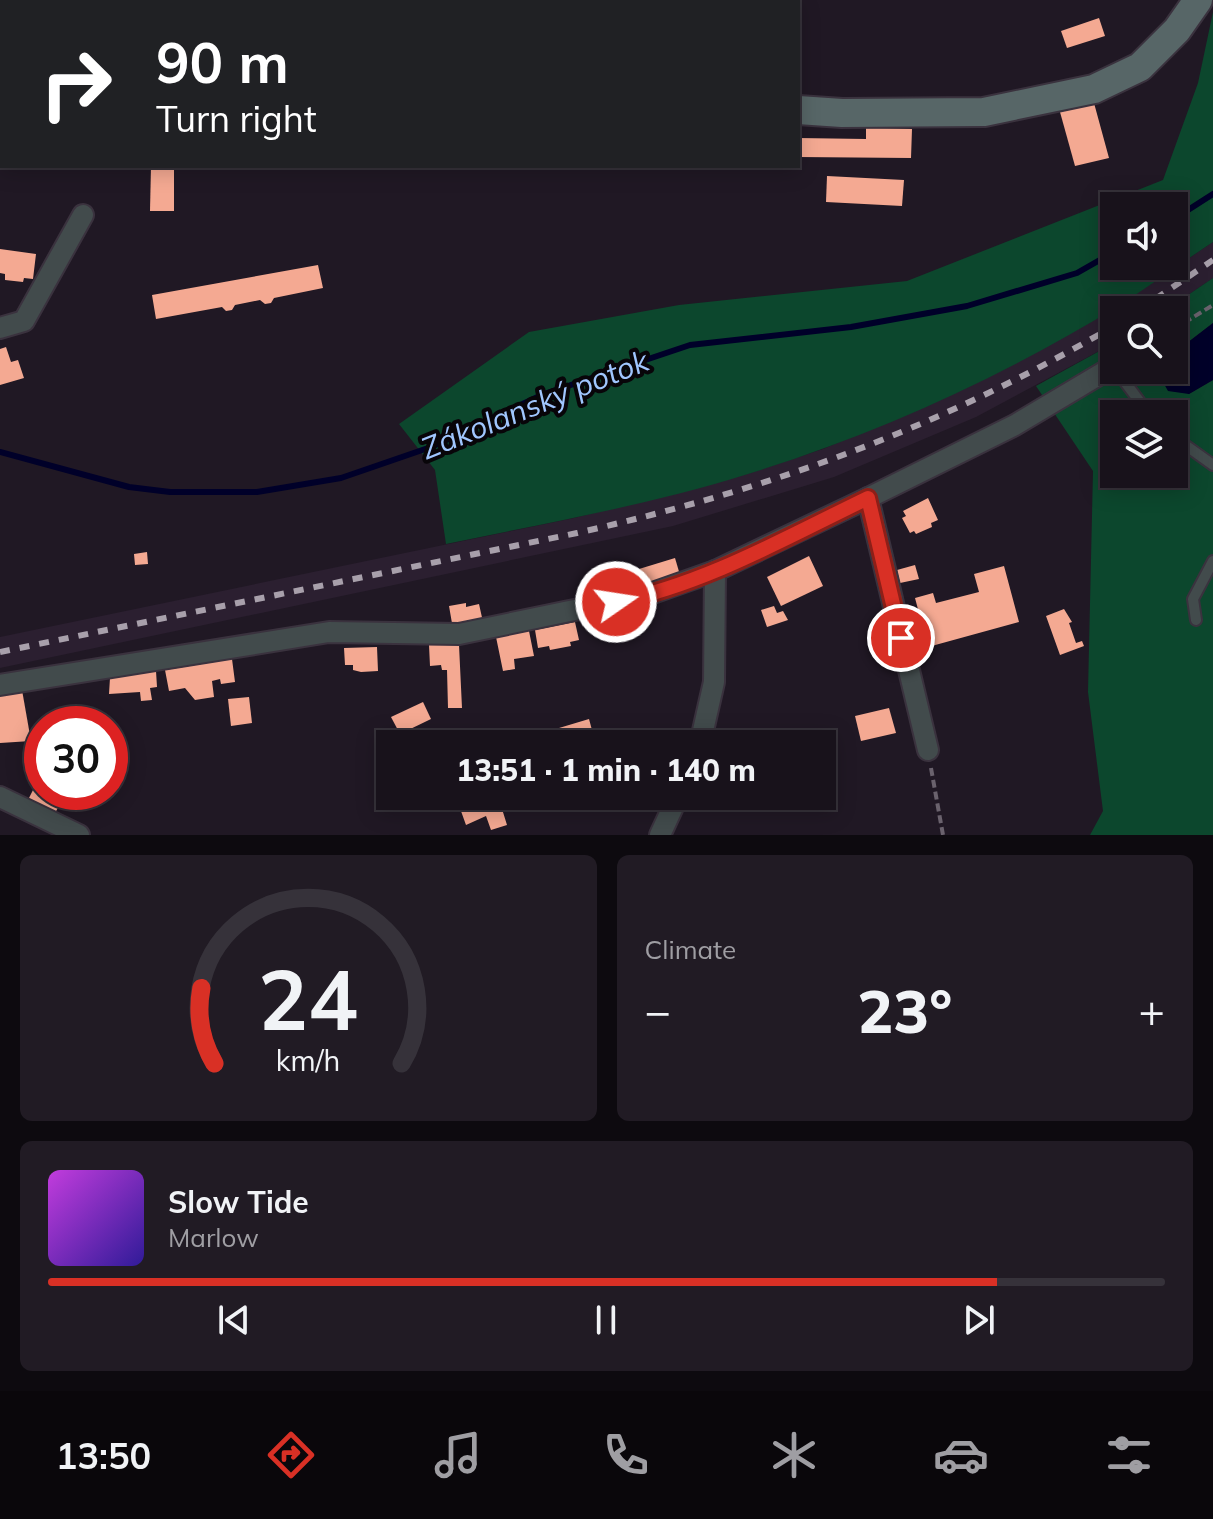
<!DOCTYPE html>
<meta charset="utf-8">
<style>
:root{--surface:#18121b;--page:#211b24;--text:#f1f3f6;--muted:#9f9ea3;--line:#36323a;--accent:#d93025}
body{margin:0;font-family:Mulish,sans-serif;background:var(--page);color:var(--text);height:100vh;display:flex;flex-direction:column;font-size:30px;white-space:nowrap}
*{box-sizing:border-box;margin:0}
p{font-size:26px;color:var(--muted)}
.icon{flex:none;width:44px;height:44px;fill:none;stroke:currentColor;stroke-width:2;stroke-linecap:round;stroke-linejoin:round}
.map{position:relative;height:835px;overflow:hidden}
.sheet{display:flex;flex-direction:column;gap:20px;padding:20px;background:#0d0a0f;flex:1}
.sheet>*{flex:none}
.guide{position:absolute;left:0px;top:0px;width:800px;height:168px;box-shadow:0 4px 20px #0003,0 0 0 2px var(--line);background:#202124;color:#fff;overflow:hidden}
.tools{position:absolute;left:1100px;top:192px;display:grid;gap:16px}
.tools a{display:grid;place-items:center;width:88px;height:88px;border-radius:0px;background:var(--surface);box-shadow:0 4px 20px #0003,0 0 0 2px var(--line);font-size:40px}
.speed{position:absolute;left:24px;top:706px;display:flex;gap:16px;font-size:40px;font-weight:700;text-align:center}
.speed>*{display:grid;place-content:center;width:104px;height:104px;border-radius:50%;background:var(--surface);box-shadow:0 4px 20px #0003,0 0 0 2px var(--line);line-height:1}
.speed .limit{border:12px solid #d22;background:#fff;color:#111}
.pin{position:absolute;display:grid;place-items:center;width:68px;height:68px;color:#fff;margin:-34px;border:4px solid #fff;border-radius:50%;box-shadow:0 2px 8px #0007}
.me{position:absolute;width:88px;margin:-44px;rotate:77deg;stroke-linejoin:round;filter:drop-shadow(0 0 6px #0008)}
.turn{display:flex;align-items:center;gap:28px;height:168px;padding:0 24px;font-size:36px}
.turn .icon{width:104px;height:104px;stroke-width:2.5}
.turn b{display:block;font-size:56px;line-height:68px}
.big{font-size:60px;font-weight:800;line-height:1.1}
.sheet .card{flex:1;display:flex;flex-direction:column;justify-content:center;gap:12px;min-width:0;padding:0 28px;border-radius:12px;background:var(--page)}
.sheet .dial{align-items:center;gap:0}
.dial svg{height:208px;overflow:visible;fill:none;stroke:var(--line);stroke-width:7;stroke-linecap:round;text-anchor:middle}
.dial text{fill:var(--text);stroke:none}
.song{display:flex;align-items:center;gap:24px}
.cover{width:96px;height:96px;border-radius:12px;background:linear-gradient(135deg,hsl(290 70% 55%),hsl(250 70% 35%))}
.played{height:8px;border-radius:4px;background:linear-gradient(90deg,var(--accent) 85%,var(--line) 85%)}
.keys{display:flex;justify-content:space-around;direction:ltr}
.heat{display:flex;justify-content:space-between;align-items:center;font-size:44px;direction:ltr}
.sheet .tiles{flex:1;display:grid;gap:20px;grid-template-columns:1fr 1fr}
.card:last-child{grid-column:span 2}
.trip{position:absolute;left:376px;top:730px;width:460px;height:80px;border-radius:0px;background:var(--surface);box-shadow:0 4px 20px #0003,0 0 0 2px var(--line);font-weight:800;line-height:80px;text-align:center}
.tab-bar{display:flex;height:128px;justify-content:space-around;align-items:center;background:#0a070b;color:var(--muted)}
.tab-bar .icon{width:56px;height:56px}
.tab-bar .current{color:var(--accent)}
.tab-bar b{font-size:36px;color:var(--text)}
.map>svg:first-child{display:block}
</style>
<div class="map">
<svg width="1213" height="835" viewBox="0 0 1213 835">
<rect width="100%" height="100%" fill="#201824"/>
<path fill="#2b1f30" d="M 1213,242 L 1213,278 L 1166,310 L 1114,310 L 1114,343 L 976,417 L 834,477 L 673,526 L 0,668 L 0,637 L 574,518 L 747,474 L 823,449 L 962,390 L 1071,333 L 1119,305 Z"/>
<g fill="#0c472d" fill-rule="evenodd">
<path d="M 1213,12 L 1213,242 C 1181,263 1150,286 1118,306 C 1003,377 877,434 748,474 C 649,505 547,523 446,544 L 435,470 L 399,424 L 529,332 L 679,305 L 907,281 L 1163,180 L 1198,83 ZM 1114,206 L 1174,206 L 1174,266 L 1114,266 Z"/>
<path d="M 1213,278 L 1213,323 L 1174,353 L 1174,310 L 1166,310 Z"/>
<path d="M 1114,343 L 1114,370 L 1161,370 L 1159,376 L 1189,394 L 1213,380 L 1213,835 L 1090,835 L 1103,811 L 1088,692 L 1093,471 L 1036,386 ZM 1114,414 L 1174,414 L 1174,474 L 1114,474 Z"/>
</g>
<path fill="#000029" d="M 1213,323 L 1213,380 L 1189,394 L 1168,391 L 1159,375 L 1161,370 L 1174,370 L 1174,353 Z"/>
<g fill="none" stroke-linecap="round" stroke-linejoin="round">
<g stroke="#000029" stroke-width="6">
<path d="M 1174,219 L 1213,194"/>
<path d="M 0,452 L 129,487 L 170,492 L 257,492 L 341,478 L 431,447 L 544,394 L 690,345 L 851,327 L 967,306 L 1077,273 L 1114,252"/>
</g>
</g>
<g fill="#f4a992">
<path d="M 1099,18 L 1105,36 L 1067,48 L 1061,31 Z"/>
<path d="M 1094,103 L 1109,158 L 1075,166 L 1060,112 Z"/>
<path d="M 866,128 L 912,129 L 911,158 L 798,157 L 798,138 L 866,139 Z"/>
<path d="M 151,166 L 174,166 L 174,211 L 150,211 Z"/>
<path d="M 827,176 L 904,180 L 902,206 L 826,202 Z"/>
<path d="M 0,249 L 36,254 L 33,279 L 24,278 L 23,282 L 5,280 L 5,274 L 0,273 Z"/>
<path d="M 318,265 L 323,288 L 274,298 L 271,303 L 265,304 L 260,300 L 235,305 L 232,310 L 226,311 L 222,307 L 156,319 L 152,295 Z"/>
<path d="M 6,347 L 11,362 L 18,360 L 24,378 L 0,385 L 0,349 Z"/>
<path d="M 928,498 L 938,520 L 931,523 L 932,527 L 916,534 L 914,531 L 910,533 L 902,518 L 906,516 L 903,511 Z"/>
<path d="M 147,552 L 148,564 L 135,565 L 134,554 Z"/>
<path d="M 809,556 L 823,586 L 781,606 L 767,577 Z"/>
<path d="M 675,558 L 680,575 L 644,586 L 639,569 Z"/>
<path d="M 915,565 L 919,579 L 900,583 L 897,570 Z"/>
<path d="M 1004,566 L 1019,622 L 928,647 L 915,598 L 933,593 L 936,603 L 979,592 L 974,574 Z"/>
<path d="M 466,603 L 466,607 L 479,604 L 483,622 L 453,629 L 449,606 Z"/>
<path d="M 644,606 L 649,623 L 633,627 L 634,632 L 625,634 L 624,630 L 620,631 L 616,613 Z"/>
<path d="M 774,606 L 777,613 L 783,611 L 788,620 L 767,627 L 761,610 Z"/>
<path d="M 1064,609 L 1072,622 L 1069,623 L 1076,643 L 1082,641 L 1084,646 L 1060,655 L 1046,616 Z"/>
<path d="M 575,622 L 579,640 L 570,642 L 571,646 L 550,650 L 549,646 L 538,648 L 535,630 Z"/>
<path d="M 529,631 L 534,656 L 514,659 L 515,669 L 503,671 L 496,637 Z"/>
<path d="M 429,645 L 459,645 L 462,708 L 448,708 L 447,670 L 442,670 L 441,665 L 430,666 Z"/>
<path d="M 377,647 L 378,671 L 361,672 L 353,670 L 353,665 L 345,665 L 344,648 Z"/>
<path d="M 232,659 L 235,682 L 221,684 L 220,679 L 212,681 L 214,697 L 195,700 L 185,688 L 169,691 L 165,670 Z"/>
<path d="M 156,671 L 157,687 L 150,688 L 152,700 L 141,701 L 140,692 L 109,694 L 110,678 Z"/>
<path d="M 22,690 L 31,741 L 0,743 L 0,694 Z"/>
<path d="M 249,697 L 252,723 L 231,726 L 228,699 Z"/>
<path d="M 423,702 L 431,719 L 400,734 L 391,717 Z"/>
<path d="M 889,708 L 896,733 L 861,741 L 855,716 Z"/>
<path d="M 589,719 L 592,730 L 601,728 L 605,744 L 564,744 L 559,728 Z"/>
<path d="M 36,784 L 42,786 L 42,792 L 54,792 L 64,797 L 55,813 L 28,800 Z"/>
<path d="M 468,796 L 498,796 L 507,825 L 491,830 L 486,816 L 466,825 L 457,800 Z"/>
</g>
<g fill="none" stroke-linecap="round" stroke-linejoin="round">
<defs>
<g id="lane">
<path d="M 1116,370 L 1149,414"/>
<path d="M 1174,437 L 1213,465"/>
<path d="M 1196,620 L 1193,599 L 1213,561"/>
</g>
<g id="street">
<path d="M 0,328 L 24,321 L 83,215"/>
<path d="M 868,498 L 928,750"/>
<path d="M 0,685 L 329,632 L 459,634 L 647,595 L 715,571 L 868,498 L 1015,425 L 1114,366"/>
<path d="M 700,744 L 714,682 L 715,571"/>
<path d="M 0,797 L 79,835"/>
<path d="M 660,835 L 678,796"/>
</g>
<g id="secondary">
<path d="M 0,8 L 2,8"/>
<path d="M 798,110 L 842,113 L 984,112 L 1094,89 L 1140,67 L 1177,30 L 1198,0"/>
</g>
</defs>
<use href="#lane" stroke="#3a323e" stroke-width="14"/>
<use href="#street" stroke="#3a323e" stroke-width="24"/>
<use href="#secondary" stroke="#3a323e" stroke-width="32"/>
<g stroke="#6a626d" stroke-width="4" stroke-dasharray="8 4" stroke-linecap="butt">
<path d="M 1174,329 L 1213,305"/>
<path d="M 931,768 L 943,835"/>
</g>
<use href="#lane" stroke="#424b4c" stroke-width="10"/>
<use href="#street" stroke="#424b4c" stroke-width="20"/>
<use href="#secondary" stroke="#576667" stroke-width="28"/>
<g stroke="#a8a0ab" stroke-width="6" stroke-dasharray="10 10" stroke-linecap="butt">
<path d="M 1139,310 L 1213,260"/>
<path d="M 0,652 L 577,533 C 774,488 939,428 1114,326"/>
</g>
</g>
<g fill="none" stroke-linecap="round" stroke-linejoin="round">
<defs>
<path id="route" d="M 616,602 C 705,584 787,537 868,498 L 901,638"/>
</defs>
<use href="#route" stroke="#8d1f18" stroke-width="20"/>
<use href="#route" stroke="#d93025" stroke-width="14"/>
</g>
<g text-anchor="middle" stroke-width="8" stroke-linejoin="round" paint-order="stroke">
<g font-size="30" font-style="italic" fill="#a0c6fe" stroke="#080509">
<text transform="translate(535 405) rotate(-22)" y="10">Zákolanský potok</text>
</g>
</g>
</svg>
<div class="tools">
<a><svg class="icon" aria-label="sound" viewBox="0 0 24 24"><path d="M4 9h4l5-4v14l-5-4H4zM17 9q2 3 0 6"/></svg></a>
<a><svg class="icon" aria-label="search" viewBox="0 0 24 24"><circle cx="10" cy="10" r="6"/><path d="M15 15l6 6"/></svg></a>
<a><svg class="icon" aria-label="layers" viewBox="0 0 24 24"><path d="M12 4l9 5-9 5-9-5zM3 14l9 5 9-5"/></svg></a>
</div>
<div class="speed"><div class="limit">30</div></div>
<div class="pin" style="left:901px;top:638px;background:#d93025"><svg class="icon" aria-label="arrive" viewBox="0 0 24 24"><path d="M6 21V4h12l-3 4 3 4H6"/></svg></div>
<svg class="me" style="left:616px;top:602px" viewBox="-20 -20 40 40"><circle r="17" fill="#d93025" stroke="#fff" stroke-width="3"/><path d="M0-11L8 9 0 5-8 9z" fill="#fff"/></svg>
<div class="trip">13:51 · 1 min · 140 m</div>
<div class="guide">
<div class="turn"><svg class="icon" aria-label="right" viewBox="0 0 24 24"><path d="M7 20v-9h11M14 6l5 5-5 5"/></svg><div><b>90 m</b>Turn right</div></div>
</div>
</div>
<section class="sheet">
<div class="tiles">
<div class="card dial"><svg viewBox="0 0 100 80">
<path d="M14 69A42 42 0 1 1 86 69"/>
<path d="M14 69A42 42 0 0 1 9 40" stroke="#d93025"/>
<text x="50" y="56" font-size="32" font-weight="700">24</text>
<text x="50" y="72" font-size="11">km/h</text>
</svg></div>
<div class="card"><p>Climate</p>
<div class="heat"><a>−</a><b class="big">23°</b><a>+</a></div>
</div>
<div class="card">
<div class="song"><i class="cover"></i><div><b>Slow Tide</b><p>Marlow</p></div></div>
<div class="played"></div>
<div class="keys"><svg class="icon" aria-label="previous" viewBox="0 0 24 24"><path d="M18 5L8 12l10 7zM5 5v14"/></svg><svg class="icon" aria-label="pause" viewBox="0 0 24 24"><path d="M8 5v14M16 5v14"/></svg><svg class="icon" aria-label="next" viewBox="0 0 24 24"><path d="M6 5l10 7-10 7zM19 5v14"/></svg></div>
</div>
</div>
</section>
<nav class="tab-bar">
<b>13:50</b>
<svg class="icon current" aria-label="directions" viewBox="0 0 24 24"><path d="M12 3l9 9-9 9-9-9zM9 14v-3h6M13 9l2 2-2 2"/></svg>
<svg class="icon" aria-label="music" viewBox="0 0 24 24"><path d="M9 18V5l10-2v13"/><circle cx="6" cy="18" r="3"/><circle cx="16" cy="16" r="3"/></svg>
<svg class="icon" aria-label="phone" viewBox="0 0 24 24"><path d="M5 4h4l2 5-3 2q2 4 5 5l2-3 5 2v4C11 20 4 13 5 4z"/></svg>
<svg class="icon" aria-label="climate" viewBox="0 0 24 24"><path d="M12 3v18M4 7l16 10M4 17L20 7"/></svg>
<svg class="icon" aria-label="car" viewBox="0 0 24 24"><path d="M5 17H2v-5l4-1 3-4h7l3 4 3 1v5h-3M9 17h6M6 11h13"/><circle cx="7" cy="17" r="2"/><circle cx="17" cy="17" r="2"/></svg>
<svg class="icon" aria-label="filters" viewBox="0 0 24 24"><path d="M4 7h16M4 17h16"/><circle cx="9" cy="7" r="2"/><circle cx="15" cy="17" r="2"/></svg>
</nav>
